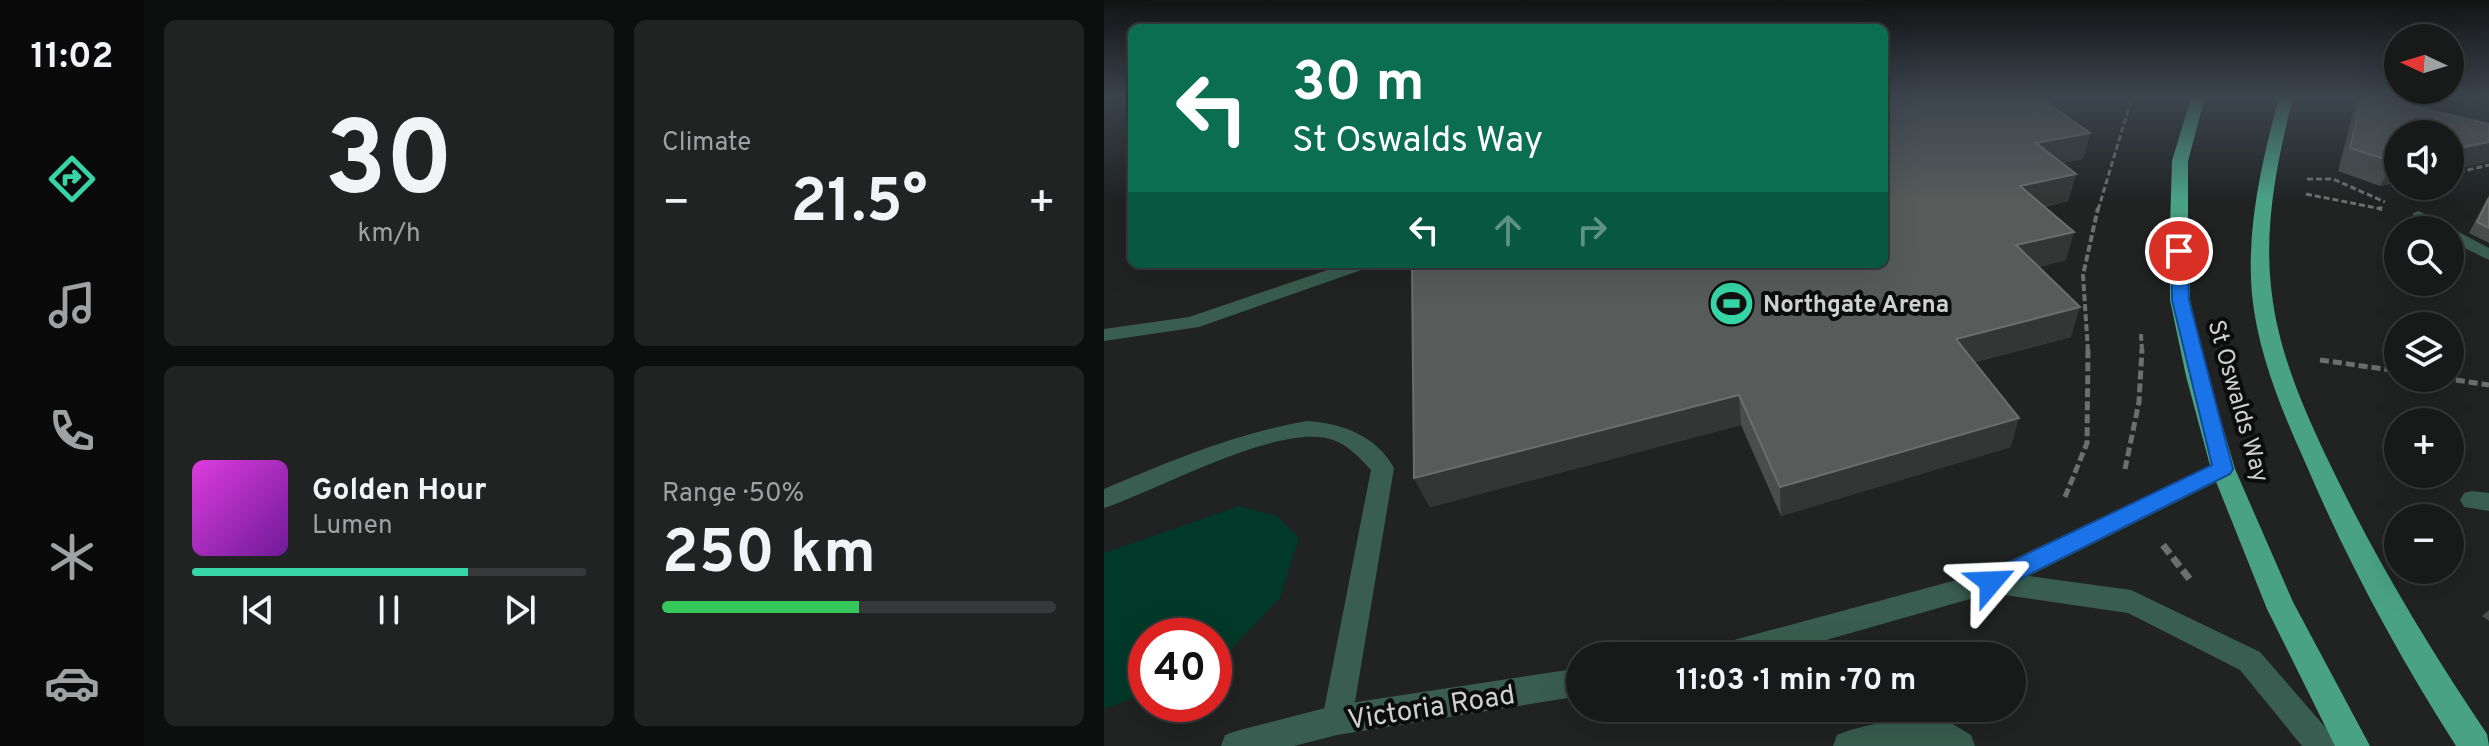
<!DOCTYPE html>
<meta charset="utf-8">
<style>
:root{--surface:#181a1a;--page:#212323;--text:#f1f3f6;--muted:#9fa1a2;--line:#363839;--accent:#36d4a7}
body{margin:0;font-family:Overpass,sans-serif;background:var(--page);color:var(--text);height:100vh;display:flex;flex-direction:column;font-size:30px;white-space:nowrap}
*{box-sizing:border-box;margin:0}
p{font-size:26px;color:var(--muted)}
.icon{flex:none;width:44px;height:44px;fill:none;stroke:currentColor;stroke-width:2;stroke-linecap:round;stroke-linejoin:round}
.map{position:relative;flex:1;overflow:hidden}
.details{display:flex;flex-direction:column;gap:20px;padding:20px;background:#0d0e0e;width:960px}
.details>*{flex:none}
.guide{position:absolute;left:24px;top:24px;width:760px;height:244px;border-radius:12px;box-shadow:0 8px 32px #0002,0 0 0 2px var(--line);background:#0b6e4f;color:#fff;overflow:hidden}
.needle{width:52px;rotate:274deg}
.controls{position:absolute;left:1280px;top:24px;display:grid;gap:16px}
.controls a{display:grid;place-items:center;width:80px;height:80px;border-radius:50%;background:var(--surface);box-shadow:0 8px 32px #0002,0 0 0 2px var(--line);font-size:40px}
.speed{position:absolute;left:24px;top:618px;display:flex;gap:16px;font-size:40px;font-weight:700;text-align:center}
.speed>*{display:grid;place-content:center;width:104px;height:104px;border-radius:50%;background:var(--surface);box-shadow:0 8px 32px #0002,0 0 0 2px var(--line);line-height:1}
.speed .limit{border:12px solid #d22;background:#fff;color:#111}
.pin{position:absolute;display:grid;place-items:center;width:68px;height:68px;color:#fff;margin:-34px;border:4px solid #fff;border-radius:50%;box-shadow:0 2px 8px #0007}
.me{position:absolute;width:88px;margin:-44px;rotate:64deg;stroke-linejoin:round;filter:drop-shadow(0 0 6px #0008)}
.turn{display:flex;align-items:center;gap:28px;height:168px;padding:0 32px;font-size:36px}
.turn .icon{width:104px;height:104px;stroke-width:2.5}
.turn b{display:block;font-size:56px;line-height:68px}
.lanes{display:flex;align-items:center;height:76px;padding:0 32px;background:#0003;justify-content:center;gap:40px;direction:ltr}
.lanes .off{opacity:.35}
.big{font-size:60px;font-weight:700;line-height:1.1}
.details .card{flex:1;display:flex;flex-direction:column;justify-content:center;gap:12px;min-width:0;padding:0 28px;border-radius:12px;background:var(--page)}
.details .dial{align-items:center;gap:0}
.dial b{font-size:104px;line-height:1}
.song{display:flex;align-items:center;gap:24px}
.cover{width:96px;height:96px;border-radius:12px;background:linear-gradient(135deg,hsl(300 70% 55%),hsl(280 70% 35%))}
.played{height:8px;border-radius:4px;background:linear-gradient(90deg,var(--accent) 70%,var(--line) 70%)}
.keys{display:flex;justify-content:space-around;direction:ltr}
.heat{display:flex;justify-content:space-between;align-items:center;font-size:44px;direction:ltr}
.charge{height:12px;border-radius:6px;background:linear-gradient(90deg,#34c759 50%,var(--line) 0)}
.details .tiles{flex:1;display:grid;gap:20px;grid-template-columns:repeat(2,1fr)}
.trip{position:absolute;left:462px;top:642px;width:460px;height:80px;border-radius:40px;background:var(--surface);box-shadow:0 8px 32px #0002,0 0 0 2px var(--line);font-weight:700;line-height:80px;text-align:center}
main{display:flex;flex:1;min-height:0}
.tab-bar{display:flex;flex-direction:column;width:144px;justify-content:space-around;align-items:center;background:#0a0a0a;color:var(--muted)}
.tab-bar .icon{width:56px;height:56px}
.tab-bar .on{color:var(--accent)}
.tab-bar b{font-size:36px;color:var(--text)}
.map>svg:first-child{display:block}
</style>
<main>
<nav class="tab-bar">
<b>11:02</b>
<svg class="icon on" aria-label="directions" viewBox="0 0 24 24"><path d="M12 3l9 9-9 9-9-9zM9 14v-3h6M13 9l2 2-2 2"/></svg>
<svg class="icon" aria-label="music" viewBox="0 0 24 24"><path d="M9 18V5l10-2v13"/><circle cx="6" cy="18" r="3"/><circle cx="16" cy="16" r="3"/></svg>
<svg class="icon" aria-label="phone" viewBox="0 0 24 24"><path d="M5 4h4l2 5-3 2q2 4 5 5l2-3 5 2v4C11 20 4 13 5 4z"/></svg>
<svg class="icon" aria-label="climate" viewBox="0 0 24 24"><path d="M12 3v18M4 7l16 10M4 17L20 7"/></svg>
<svg class="icon" aria-label="car" viewBox="0 0 24 24"><path d="M5 17H2v-5l4-1 3-4h7l3 4 3 1v5h-3M9 17h6M6 11h13"/><circle cx="7" cy="17" r="2"/><circle cx="17" cy="17" r="2"/></svg>
</nav>
<section class="details">
<div class="tiles">
<div class="card dial"><b>30</b><p>km/h</p></div>
<div class="card"><p>Climate</p>
<div class="heat"><a>−</a><b class="big">21.5°</b><a>+</a></div>
</div>
<div class="card">
<div class="song"><i class="cover"></i><div><b>Golden Hour</b><p>Lumen</p></div></div>
<div class="played"></div>
<div class="keys"><svg class="icon" aria-label="previous" viewBox="0 0 24 24"><path d="M18 5L8 12l10 7zM5 5v14"/></svg><svg class="icon" aria-label="pause" viewBox="0 0 24 24"><path d="M8 5v14M16 5v14"/></svg><svg class="icon" aria-label="next" viewBox="0 0 24 24"><path d="M6 5l10 7-10 7zM19 5v14"/></svg></div>
</div>
<div class="card"><p>Range · 50%</p><b class="big">250 km</b><div class="charge"></div></div>
</div>
</section>
<div class="map">
<svg width="1385" height="746" viewBox="0 0 1385 746">
<rect width="100%" height="100%" fill="#202322"/>
<path fill="#003929" d="M 135,506 L 173,516 L 195,538 L 176,598 L 110,667 L 110,636 L 42,636 L 42,693 L 0,709 L 0,553 Z"/>
<g fill="none" stroke-linecap="round" stroke-linejoin="round">
<g stroke="#6c6f6e" stroke-width="3" stroke-dasharray="6 3" stroke-linecap="butt">
<path d="M 1346,174 L 1385,165"/>
<path d="M 1203,179 L 1229,179 L 1281,202"/>
<path d="M 1202,194 L 1278,209"/>
<path d="M 994,210 L 1028,97"/>
</g>
<g stroke="#6c6f6e" stroke-width="4" stroke-dasharray="7 3" stroke-linecap="butt">
<path d="M 1275,208 L 1278,209"/>
<path d="M 1037,334 L 1038,351"/>
<path d="M 984,351 L 979,275 L 994,208"/>
</g>
<g stroke="#6c6f6e" stroke-width="5" stroke-dasharray="9 4" stroke-linecap="butt">
<path d="M 1216,360 L 1294,371"/>
<path d="M 1339,378 L 1385,385"/>
<path d="M 1021,469 L 1035,402 L 1038,349"/>
<path d="M 961,497 L 983,443 L 984,349"/>
</g>
<path stroke="#6c6f6e" stroke-width="7" stroke-dasharray="11 5" stroke-linecap="butt" d="M 1059,545 L 1087,581"/>
<g fill="#395d50" fill-rule="evenodd">
<path d="M 241,264 L 265,264 L 263,268 L 95,327 L 0,341 L 0,329 L 85,317 Z"/>
<path d="M 203,421 C 237,423 273,436 290,468 L 248,720 L 243,730 L 233,735 L 223,730 L 218,720 L 267,470 C 256,458 244,445 229,440 C 177,421 53,491 0,508 L 0,489 C 66,461 132,433 203,421 Z"/>
<path d="M 1368,491 L 1385,493 L 1385,511 L 1360,507 L 1356,500 L 1360,493 Z"/>
<path d="M 840,719 L 867,735 L 871,746 L 729,746 L 733,735 C 767,721 804,720 840,719 Z"/>
</g>
<path fill="#395d50" fill-rule="evenodd" d="M 1315,211 L 1385,248 L 1385,260 L 1346,241 L 1346,230 L 1328,230 L 1309,219 L 1309,213 Z"/>
<g fill="#395d50" fill-rule="evenodd">
<path d="M 1119,460 L 1127,463 L 1130,469 L 1127,475 L 925,576 L 1027,590 L 1156,652 L 1228,735 L 1232,746 L 1198,746 L 1136,670 L 1024,613 L 887,593 L 666,656 L 605,656 L 609,647 L 619,643 L 882,572 Z"/>
<path d="M 476,668 L 476,696 L 233,735 L 190,746 L 117,746 L 121,735 L 132,731 L 233,705 Z"/>
</g>
<g fill="#4aa285" fill-rule="evenodd">
<path d="M 1087,97 L 1101,97 L 1084,161 L 1084,226 L 1086,300 L 1104,376 L 1131,469 L 1189,602 L 1266,746 L 1231,746 L 1163,609 L 1107,469 L 1082,376 L 1066,300 L 1066,226 L 1068,161 Z"/>
<path d="M 1175,97 L 1189,97 C 1173,162 1159,228 1168,295 C 1175,352 1198,405 1222,456 C 1268,553 1323,645 1383,734 L 1385,746 L 1352,746 C 1294,655 1243,561 1201,462 C 1177,409 1154,353 1148,295 C 1142,228 1158,161 1175,97 Z"/>
</g>
</g>
<g fill="#494d4b">
<path d="M 1253,97 L 1307,97 L 1294,182 L 1276,186 L 1234,171 Z"/>
<path d="M 986,133 L 979,159 L 957,163 L 972,174 L 964,201 L 940,207 L 962,260 L 934,267 L 967,337 L 871,362 L 907,447 L 677,516 L 637,425 L 326,507 L 310,478 Z"/>
<path d="M 1385,195 L 1385,243 L 1365,233 Z"/>
<path d="M 1385,610 L 1385,621 L 1378,616 Z"/>
</g>
<g fill="#333635">
<path d="M 986,133 L 979,159 L 926,169 L 932,143 Z"/>
<path d="M 1385,142 L 1385,162 L 1346,171 L 1346,150 Z"/>
<path d="M 1294,161 L 1294,182 L 1276,186 L 1290,162 Z"/>
<path d="M 972,174 L 964,201 L 910,213 L 916,186 Z"/>
<path d="M 970,232 L 962,260 L 905,273 L 912,245 Z"/>
<path d="M 976,307 L 967,337 L 847,368 L 852,339 Z"/>
<path d="M 635,395 L 637,425 L 326,507 L 310,478 Z"/>
<path d="M 915,418 L 907,447 L 677,516 L 676,487 Z"/>
</g>
<g fill="#575b59" stroke="#6a6e6c" stroke-width="2">
<path d="M 780,97 L 935,97 L 986,133 L 932,143 L 972,174 L 916,186 L 970,232 L 912,245 L 976,307 L 852,339 L 915,418 L 676,487 L 635,395 L 310,478 L 308,264 L 780,264 Z"/>
<path d="M 1258,97 L 1307,97 L 1306,106 L 1385,124 L 1385,142 L 1346,150 L 1346,134 L 1294,134 L 1294,161 L 1290,162 L 1246,148 Z"/>
<path d="M 1385,198 L 1385,228 L 1373,222 Z"/>
</g>
<linearGradient id="sky" x2="0" y2="1"><stop stop-color="#121313"/><stop offset="0.48" stop-color="#3c454f"/><stop offset="1" stop-color="#3c454f" stop-opacity="0"/></linearGradient>
<rect width="1385" height="201" fill="url(#sky)"/>
<path fill="#1a73e8" stroke="#114b97" stroke-width="2" d="M 1075,246 L 1083,251 L 1085,300 L 1129,469 L 1126,474 L 896,589 L 887,592 L 879,589 L 876,582 L 879,575 L 1108,465 L 1068,300 L 1068,251 Z"/>
<defs>
<symbol id="stadium-disc" viewBox="-11 -11 22 22"><circle r="9.5" fill="#36d4a7" stroke="#0b0c0b"/><path d="M0-5a6.5 5 0 1 0 0 10a6.5 5 0 1 0 0-10ZM-3.5-1.8h7v3.6h-7Z" fill="#111"/></symbol>
</defs>
<g fill-rule="evenodd">
<use href="#stadium-disc" x="602" y="278" width="51" height="51"/>
</g>
<g text-anchor="middle" stroke-width="8" stroke-linejoin="round" paint-order="stroke">
<g font-size="24" font-weight="bold" fill="#cfd1d1" stroke="#0b0c0b" text-anchor="start">
<text x="659" y="312">Northgate Arena</text>
</g>
<g font-size="24" fill="#cfd1d1" stroke="#0b0c0b">
<text transform="translate(1135 401) rotate(74)" y="8">St Oswalds Way</text>
</g>
<g font-size="28" fill="#cfd1d1" stroke="#0b0c0b">
<text transform="translate(327 706) rotate(-9)" y="10">Victoria Road</text>
</g>
</g>
</svg>
<div class="controls">
<a><svg class="needle" viewBox="-14 -14 28 28"><path d="M0-13l5 13h-10z" fill="#e53935"/><path d="M0 13l5-13h-10z" fill="#9fa1a2"/></svg></a>
<a><svg class="icon" aria-label="sound" viewBox="0 0 24 24"><path d="M4 9h4l5-4v14l-5-4H4zM17 9q2 3 0 6"/></svg></a>
<a><svg class="icon" aria-label="search" viewBox="0 0 24 24"><circle cx="10" cy="10" r="6"/><path d="M15 15l6 6"/></svg></a>
<a><svg class="icon" aria-label="layers" viewBox="0 0 24 24"><path d="M12 4l9 5-9 5-9-5zM3 14l9 5 9-5"/></svg></a>
<a>+</a>
<a>−</a>
</div>
<div class="speed"><div class="limit">40</div></div>
<div class="pin" style="left:1075px;top:251px;background:#d93025"><svg class="icon" aria-label="arrive" viewBox="0 0 24 24"><path d="M6 21V4h12l-3 4 3 4H6"/></svg></div>
<svg class="me" style="left:887px;top:582px" viewBox="-20 -20 40 40"><path d="M0-17L14 15 0 8-14 15z" fill="#1a73e8" stroke="#fff" stroke-width="4"/></svg>
<div class="trip">11:03 · 1 min · 70 m</div>
<div class="guide">
<div class="turn"><svg class="icon" aria-label="left" viewBox="0 0 24 24"><path d="M17 20v-9H6M10 6l-5 5 5 5"/></svg><div><b>30 m</b>St Oswalds Way</div></div>
<div class="lanes"><svg class="icon" aria-label="left" viewBox="0 0 24 24"><path d="M17 20v-9H6M10 6l-5 5 5 5"/></svg><svg class="icon off" aria-label="ahead" viewBox="0 0 24 24"><path d="M12 20V5M6 11l6-6 6 6"/></svg><svg class="icon off" aria-label="right" viewBox="0 0 24 24"><path d="M7 20v-9h11M14 6l5 5-5 5"/></svg></div>
</div>
</div>
</main>
